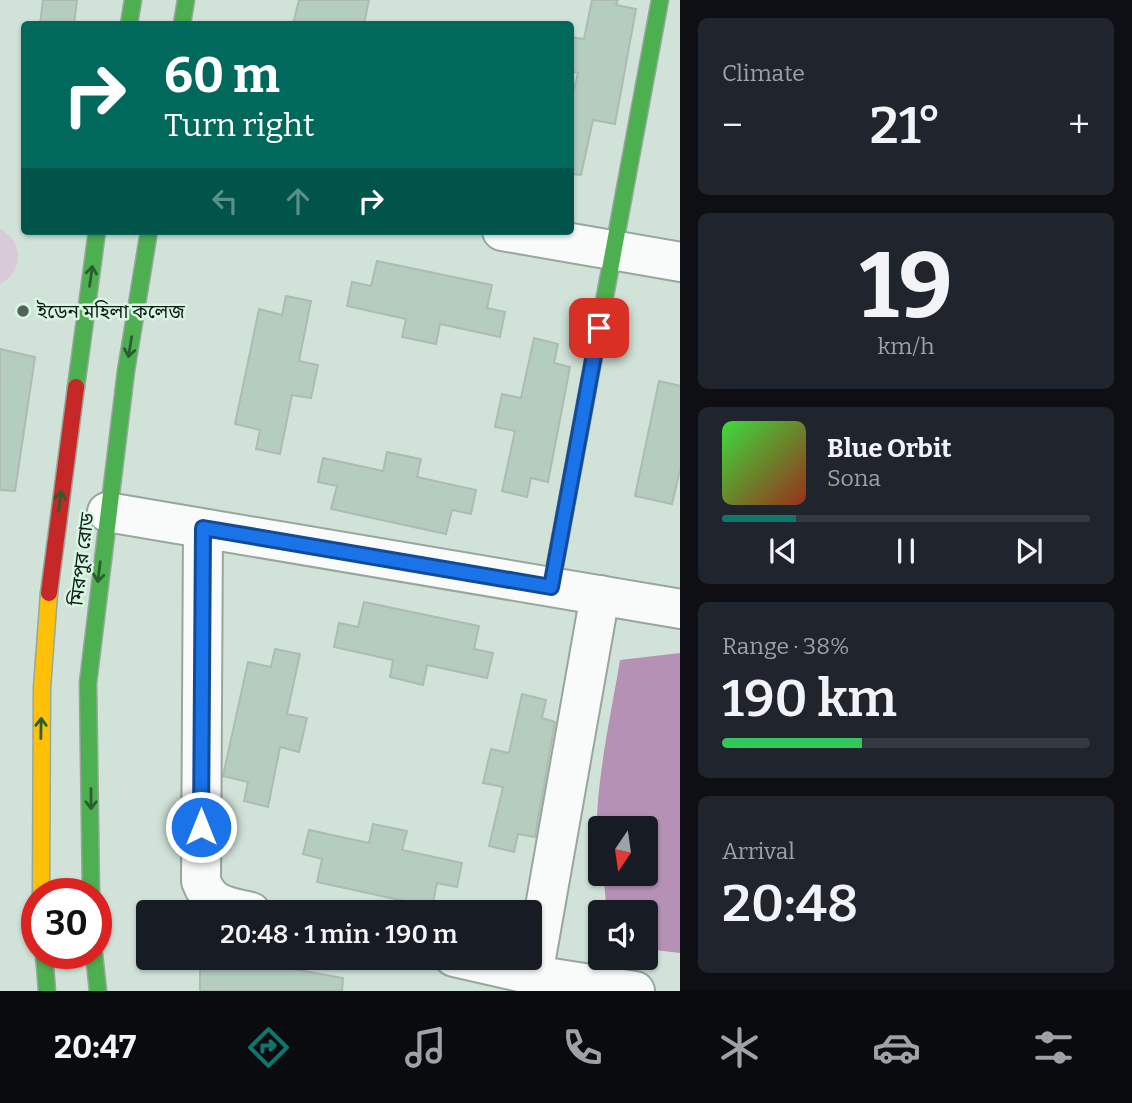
<!DOCTYPE html>
<meta charset="utf-8">
<style>
:root{--surface:#171b24;--page:#20242c;--text:#f1f3f6;--muted:#9ea1a6;--line:#363941;--accent:#0f766e}
body{margin:0;font-family:Bitter,"Noto Sans Bengali",serif;background:var(--page);color:var(--text);height:100vh;display:flex;flex-direction:column;font-size:26px;white-space:nowrap}
*{box-sizing:border-box;margin:0}
p{font-size:23px;color:var(--muted)}
.icon{flex:none;width:38px;height:38px;fill:none;stroke:currentColor;stroke-width:2;stroke-linecap:round;stroke-linejoin:round}
.map{position:relative;flex:1;overflow:hidden}
.sheet{display:flex;flex-direction:column;gap:18px;padding:18px;background:#0d0f14;width:452px}
.sheet>*{flex:none}
.hud{position:absolute;left:21px;top:21px;width:553px;height:214px;border-radius:7px;box-shadow:0 2px 5px #0004;background:#00695c;color:#fff;overflow:hidden}
.needle{width:46px;rotate:193deg}
.buttons{position:absolute;left:588px;top:816px;display:grid;gap:14px}
.buttons a{display:grid;place-items:center;width:70px;height:70px;border-radius:7px;background:var(--surface);box-shadow:0 2px 5px #0004;font-size:35px}
.speed{position:absolute;left:21px;top:878px;display:flex;gap:14px;font-size:35px;font-weight:700;text-align:center}
.speed>*{display:grid;place-content:center;width:91px;height:91px;border-radius:50%;background:var(--surface);box-shadow:0 2px 5px #0004;line-height:1}
.speed .limit{border:10px solid #d22;background:#fff;color:#111}
.pin{position:absolute;display:grid;place-items:center;width:60px;height:60px;color:#fff;margin:-30px;border-radius:14px;box-shadow:0 4px 10px #0006}
.me{position:absolute;width:77px;margin:-38px;rotate:0deg;stroke-linejoin:round;filter:drop-shadow(0 0 5px #0008)}
.turn{display:flex;align-items:center;gap:24px;height:147px;padding:0 28px;font-size:32px}
.turn .icon{width:91px;height:91px;stroke-width:2.5}
.turn b{display:block;font-size:49px;line-height:60px}
.lanes{display:flex;align-items:center;height:66px;padding:0 28px;background:#0003;justify-content:center;gap:35px;direction:ltr}
.lanes .off{opacity:.35}
.big{font-size:52px;font-weight:600;line-height:1.1}
.sheet .tile{flex:1;display:flex;flex-direction:column;justify-content:center;gap:10px;min-width:0;padding:0 24px;border-radius:10px;background:var(--page)}
.sheet .dial{align-items:center;gap:0}
.dial b{font-size:91px;line-height:1}
.song{display:flex;align-items:center;gap:21px}
.cover{width:84px;height:84px;border-radius:10px;background:linear-gradient(135deg,hsl(120 70% 55%),hsl(10 70% 35%))}
.played{height:7px;border-radius:4px;background:linear-gradient(90deg,var(--accent) 20%,var(--line) 20%)}
.keys{display:flex;justify-content:space-around;direction:ltr}
.heat{display:flex;justify-content:space-between;align-items:center;font-size:38px;direction:ltr}
.charge{height:10px;border-radius:5px;background:linear-gradient(90deg,#34c759 38%,var(--line) 0)}
.trip{position:absolute;left:136px;top:900px;width:406px;height:70px;border-radius:7px;background:var(--surface);box-shadow:0 2px 5px #0004;font-weight:600;line-height:70px;text-align:center}
.tab-bar{display:flex;height:112px;justify-content:space-around;align-items:center;background:#090b0e;color:var(--muted)}
.tab-bar .icon{width:49px;height:49px}
.tab-bar .current{color:var(--accent)}
.tab-bar b{font-size:32px;color:var(--text)}
main{display:flex;flex:1;min-height:0}
.map>svg:first-child{display:block}
</style>
<main>
<div class="map">
<svg width="681" height="991" viewBox="0 0 681 991">
<rect width="100%" height="100%" fill="#d1e3d8"/>
<path fill="#d8cad9" d="M 0,229 C 24,242 24,271 0,284 Z"/>
<path fill="#b691b6" d="M 680,653 L 681,653 L 680,953 L 655,950 L 646,945 L 646,912 L 607,912 L 603,873 L 646,873 L 646,828 L 600,828 L 600,862 C 588,815 612,711 620,660 Z"/>
<g fill="#b4cdbf" stroke="#adbbb3" stroke-width="2">
<path d="M 43,0 L 77,0 L 74,24 L 40,24 Z"/>
<path d="M 299,0 L 369,0 L 364,24 L 293,24 Z"/>
<path d="M 592,0 L 618,0 L 616,5 L 636,9 L 615,124 L 593,120 L 581,175 L 570,174 L 570,106 L 578,73 L 570,71 L 570,37 L 584,39 Z"/>
<path d="M 377,261 L 492,285 L 487,308 L 505,312 L 500,337 L 440,324 L 436,344 L 402,337 L 406,319 L 347,306 L 352,282 L 371,286 Z"/>
<path d="M 286,296 L 311,301 L 299,361 L 318,365 L 311,398 L 292,395 L 280,454 L 256,449 L 260,430 L 235,424 L 259,309 L 282,315 Z"/>
<path d="M 534,338 L 558,344 L 554,363 L 570,367 L 548,482 L 531,478 L 527,497 L 502,491 L 515,431 L 495,427 L 502,394 L 521,398 Z"/>
<path d="M 0,349 L 35,357 L 15,491 L 0,490 Z"/>
<path d="M 659,381 L 681,386 L 681,466 L 672,504 L 635,496 Z"/>
<path d="M 387,452 L 421,459 L 417,477 L 476,490 L 471,514 L 452,510 L 446,534 L 331,509 L 337,486 L 318,482 L 323,458 L 383,471 Z"/>
<path d="M 364,602 L 479,626 L 474,649 L 493,653 L 487,678 L 427,665 L 423,685 L 390,677 L 393,660 L 334,647 L 339,623 L 358,627 Z"/>
<path d="M 275,649 L 300,654 L 287,714 L 307,718 L 299,752 L 280,747 L 268,807 L 244,801 L 248,782 L 223,776 L 248,662 L 271,667 Z"/>
<path d="M 522,694 L 546,700 L 542,718 L 555,722 L 535,837 L 518,834 L 514,852 L 489,846 L 503,787 L 483,783 L 491,749 L 509,753 Z"/>
<path d="M 373,824 L 407,831 L 402,850 L 462,863 L 457,887 L 437,883 L 432,907 L 317,882 L 322,859 L 303,854 L 309,830 L 369,843 Z"/>
<path d="M 249,961 L 343,978 L 342,991 L 200,991 L 200,963 Z"/>
</g>
<g fill="none" stroke-linecap="round" stroke-linejoin="round">
<defs>
<g id="street">
<path d="M 502,231 L 681,262"/>
<path d="M 107,512 L 681,609"/>
<path d="M 203,529 L 201,881 C 210,906 227,906 251,912"/>
<path d="M 454,957 L 533,975 L 635,991"/>
<path d="M 533,975 L 600,595"/>
</g>
<g id="fast">
<path d="M 129,24 L 133,0"/>
<path d="M 182,24 L 186,0"/>
<path d="M 593,361 L 660,0"/>
<path d="M 76,387 L 97,231"/>
<path d="M 91,894 L 88,683 L 126,371 L 149,231"/>
<path d="M 44,954 L 47,991"/>
<path d="M 94,954 L 98,991"/>
</g>
<g id="slow">
<path d="M 551,587 L 593,361"/>
<path d="M 41,894 L 42,688 L 49,593"/>
</g>
<path id="jam" d="M 49,593 L 76,387"/>
</defs>
<use href="#street" stroke="#98a69e" stroke-width="42"/>
<use href="#fast" stroke="#98a69e" stroke-width="19"/>
<use href="#slow" stroke="#98a69e" stroke-width="19"/>
<use href="#jam" stroke="#98a69e" stroke-width="19"/>
<use href="#street" stroke="#f8fbf9" stroke-width="38"/>
<use href="#fast" stroke="#4caf50" stroke-width="16"/>
<use href="#slow" stroke="#ffc107" stroke-width="16"/>
<use href="#jam" stroke="#c62828" stroke-width="16"/>
</g>
<defs><path id="oneway-shaft" d="M-6 0H5M1.5-3L5.5 0L1.5 3" fill="none" stroke-width="1.6" stroke-linecap="round" stroke-linejoin="round" transform="scale(1.75)"/></defs>
<g stroke="#2a5e2f">
<use href="#oneway-shaft" transform="translate(91 276) rotate(-82)"/>
<use href="#oneway-shaft" transform="translate(130 347) rotate(99)"/>
<use href="#oneway-shaft" transform="translate(60 501) rotate(-82)"/>
<use href="#oneway-shaft" transform="translate(99 572) rotate(97)"/>
<use href="#oneway-shaft" transform="translate(41 728) rotate(-89)"/>
<use href="#oneway-shaft" transform="translate(91 799) rotate(90)"/>
</g>
<g fill="none" stroke-linecap="round" stroke-linejoin="round">
<defs>
<path id="route" d="M 201,827 L 203,528 L 551,587 L 599,328"/>
</defs>
<use href="#route" stroke="#114b97" stroke-width="18"/>
<use href="#route" stroke="#1a73e8" stroke-width="12"/>
</g>
<circle fill="#536159" stroke="#d7f7e3" stroke-width="2.5" cx="23" cy="311" r="7"/>
<g text-anchor="middle" stroke-width="5" stroke-linejoin="round" paint-order="stroke">
<g font-size="19" fill="#0f1b14" stroke="#d7f7e3" text-anchor="start">
<text x="37" y="318">ইডেন মহিলা কলেজ</text>
</g>
<g font-size="19" fill="#0f1b14" stroke="#d7f7e3">
<text transform="translate(81 559) rotate(-83)" y="7">মিরপুর রোড</text>
</g>
</g>
</svg>
<div class="buttons">
<a><svg class="needle" viewBox="-14 -14 28 28"><path d="M0-13l5 13h-10z" fill="#e53935"/><path d="M0 13l5-13h-10z" fill="#9ea1a6"/></svg></a>
<a><svg class="icon" aria-label="sound" viewBox="0 0 24 24"><path d="M4 9h4l5-4v14l-5-4H4zM17 9q2 3 0 6"/></svg></a>
</div>
<div class="speed"><div class="limit">30</div></div>
<div class="pin" style="left:599px;top:328px;background:#d93025"><svg class="icon" aria-label="arrive" viewBox="0 0 24 24"><path d="M6 21V4h12l-3 4 3 4H6"/></svg></div>
<svg class="me" style="left:201px;top:827px" viewBox="-20 -20 40 40"><circle r="17" fill="#1a73e8" stroke="#fff" stroke-width="3"/><path d="M0-11L8 9 0 5-8 9z" fill="#fff"/></svg>
<div class="trip">20:48 · 1 min · 190 m</div>
<div class="hud">
<div class="turn"><svg class="icon" aria-label="right" viewBox="0 0 24 24"><path d="M7 20v-9h11M14 6l5 5-5 5"/></svg><div><b>60 m</b>Turn right</div></div>
<div class="lanes"><svg class="icon off" aria-label="left" viewBox="0 0 24 24"><path d="M17 20v-9H6M10 6l-5 5 5 5"/></svg><svg class="icon off" aria-label="ahead" viewBox="0 0 24 24"><path d="M12 20V5M6 11l6-6 6 6"/></svg><svg class="icon" aria-label="right" viewBox="0 0 24 24"><path d="M7 20v-9h11M14 6l5 5-5 5"/></svg></div>
</div>
</div>
<section class="sheet">
<div class="tile"><p>Climate</p>
<div class="heat"><a>−</a><b class="big">21°</b><a>+</a></div>
</div>
<div class="tile dial"><b>19</b><p>km/h</p></div>
<div class="tile">
<div class="song"><i class="cover"></i><div><b>Blue Orbit</b><p>Sona</p></div></div>
<div class="played"></div>
<div class="keys"><svg class="icon" aria-label="previous" viewBox="0 0 24 24"><path d="M18 5L8 12l10 7zM5 5v14"/></svg><svg class="icon" aria-label="pause" viewBox="0 0 24 24"><path d="M8 5v14M16 5v14"/></svg><svg class="icon" aria-label="next" viewBox="0 0 24 24"><path d="M6 5l10 7-10 7zM19 5v14"/></svg></div>
</div>
<div class="tile"><p>Range · 38%</p><b class="big">190 km</b><div class="charge"></div></div>
<div class="tile"><p>Arrival</p><b class="big">20:48</b></div>
</section>
</main>
<nav class="tab-bar">
<b>20:47</b>
<svg class="icon current" aria-label="directions" viewBox="0 0 24 24"><path d="M12 3l9 9-9 9-9-9zM9 14v-3h6M13 9l2 2-2 2"/></svg>
<svg class="icon" aria-label="music" viewBox="0 0 24 24"><path d="M9 18V5l10-2v13"/><circle cx="6" cy="18" r="3"/><circle cx="16" cy="16" r="3"/></svg>
<svg class="icon" aria-label="phone" viewBox="0 0 24 24"><path d="M5 4h4l2 5-3 2q2 4 5 5l2-3 5 2v4C11 20 4 13 5 4z"/></svg>
<svg class="icon" aria-label="climate" viewBox="0 0 24 24"><path d="M12 3v18M4 7l16 10M4 17L20 7"/></svg>
<svg class="icon" aria-label="car" viewBox="0 0 24 24"><path d="M5 17H2v-5l4-1 3-4h7l3 4 3 1v5h-3M9 17h6M6 11h13"/><circle cx="7" cy="17" r="2"/><circle cx="17" cy="17" r="2"/></svg>
<svg class="icon" aria-label="filters" viewBox="0 0 24 24"><path d="M4 7h16M4 17h16"/><circle cx="9" cy="7" r="2"/><circle cx="15" cy="17" r="2"/></svg>
</nav>
